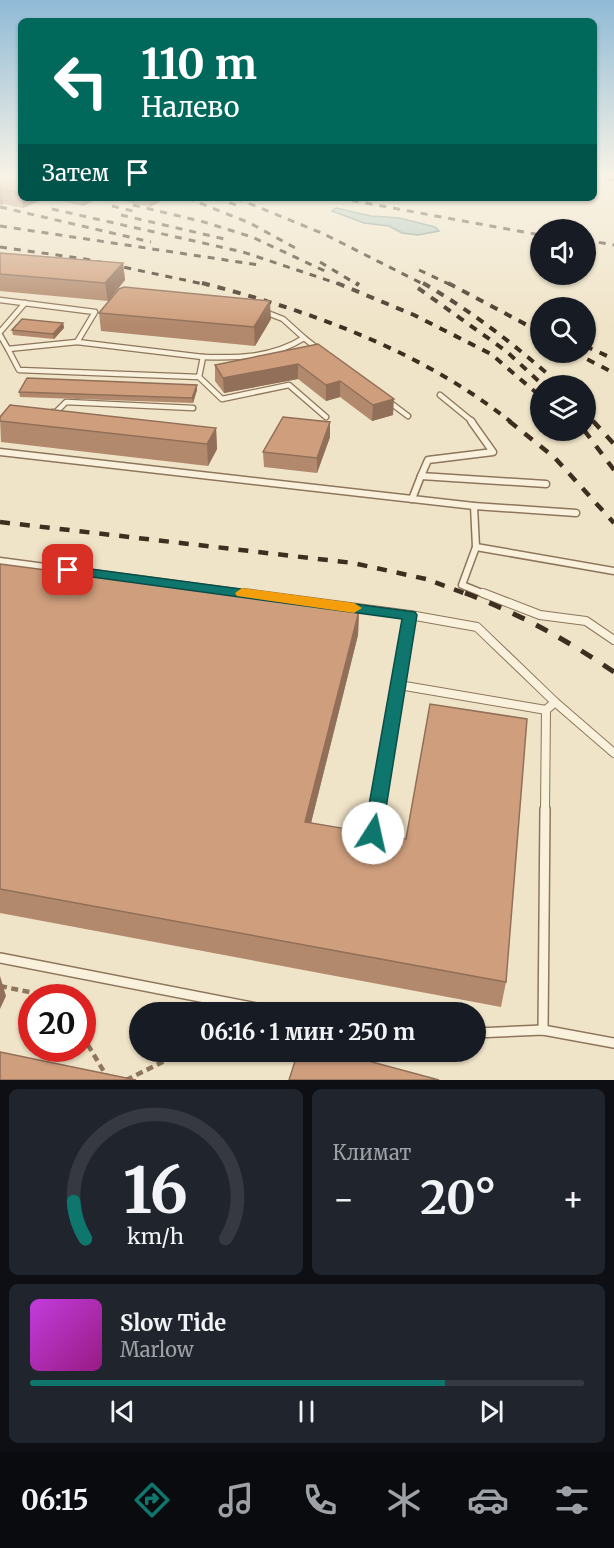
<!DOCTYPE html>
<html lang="ru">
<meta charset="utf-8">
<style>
:root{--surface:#171b24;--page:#20242c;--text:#f1f3f6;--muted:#9ea1a6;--line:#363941;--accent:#0f766e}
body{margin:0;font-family:Merriweather,serif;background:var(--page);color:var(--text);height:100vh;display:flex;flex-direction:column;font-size:22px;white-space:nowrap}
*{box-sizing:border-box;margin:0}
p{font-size:20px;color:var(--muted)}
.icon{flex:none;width:33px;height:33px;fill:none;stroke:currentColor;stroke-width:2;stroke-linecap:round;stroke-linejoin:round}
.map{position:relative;height:1080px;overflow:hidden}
.details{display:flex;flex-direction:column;gap:9px;padding:9px;background:#0d0f14;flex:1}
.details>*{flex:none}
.top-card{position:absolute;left:18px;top:18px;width:579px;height:183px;border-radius:9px;box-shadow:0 2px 4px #0004;background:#00695c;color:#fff;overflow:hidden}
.tools{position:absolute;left:530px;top:219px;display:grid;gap:12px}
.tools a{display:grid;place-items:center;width:66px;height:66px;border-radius:50%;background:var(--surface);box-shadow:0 2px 4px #0004;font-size:30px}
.speed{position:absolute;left:18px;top:984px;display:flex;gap:12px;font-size:30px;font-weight:700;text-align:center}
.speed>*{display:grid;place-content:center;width:78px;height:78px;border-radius:50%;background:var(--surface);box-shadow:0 2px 4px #0004;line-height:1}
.speed .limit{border:9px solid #d22;background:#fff;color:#111}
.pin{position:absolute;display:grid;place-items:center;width:51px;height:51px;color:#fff;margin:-26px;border-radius:12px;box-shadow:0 3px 9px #0006}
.me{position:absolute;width:66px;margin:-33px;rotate:10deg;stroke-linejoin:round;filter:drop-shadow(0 0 4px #0008)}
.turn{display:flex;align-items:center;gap:21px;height:126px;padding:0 24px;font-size:27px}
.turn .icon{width:78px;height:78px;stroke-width:2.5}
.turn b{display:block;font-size:42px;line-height:51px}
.then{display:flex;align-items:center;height:57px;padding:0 24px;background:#0003;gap:12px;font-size:22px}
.big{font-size:45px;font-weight:700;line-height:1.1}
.details .card{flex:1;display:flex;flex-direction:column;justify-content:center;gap:9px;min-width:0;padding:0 21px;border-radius:9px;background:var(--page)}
.details .dial{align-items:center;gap:0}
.dial svg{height:156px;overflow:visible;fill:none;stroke:var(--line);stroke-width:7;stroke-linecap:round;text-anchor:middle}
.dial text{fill:var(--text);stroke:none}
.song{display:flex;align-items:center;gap:18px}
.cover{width:72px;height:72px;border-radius:9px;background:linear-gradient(135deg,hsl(290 70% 55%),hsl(310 70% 35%))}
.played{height:6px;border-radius:3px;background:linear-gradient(90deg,var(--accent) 75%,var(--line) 75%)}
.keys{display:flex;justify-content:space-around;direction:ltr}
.heat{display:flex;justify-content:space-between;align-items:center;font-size:33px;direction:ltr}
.details .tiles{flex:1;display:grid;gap:9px;grid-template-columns:1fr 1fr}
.card:last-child{grid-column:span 2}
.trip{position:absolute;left:129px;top:1002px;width:357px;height:60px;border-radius:30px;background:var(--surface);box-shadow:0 2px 4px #0004;font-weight:700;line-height:60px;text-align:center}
.dock{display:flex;height:96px;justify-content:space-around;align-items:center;background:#090b0e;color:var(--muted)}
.dock .icon{width:42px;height:42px}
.dock .on{color:var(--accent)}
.dock b{font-size:27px;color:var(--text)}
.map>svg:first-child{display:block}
</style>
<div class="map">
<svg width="614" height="1080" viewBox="0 0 614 1080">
<rect width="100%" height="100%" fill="#f0e4c8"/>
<path fill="#a9c4bc" stroke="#6f938a" stroke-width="1.5" d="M 336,208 L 371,216 L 399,218 L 435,227 L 439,231 L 418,235 L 402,233 L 389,226 L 364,223 L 332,211 Z"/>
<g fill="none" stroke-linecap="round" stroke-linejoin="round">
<defs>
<g id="lane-far3">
<path d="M 0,300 L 95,312 L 77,342 L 203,357 L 199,377 L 222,399 L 289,385 L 326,417"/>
<path d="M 265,312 L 283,319 L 304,338"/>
<path d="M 0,332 L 25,303"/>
<path d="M 0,335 L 8,349 L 77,342"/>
<path d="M 8,349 L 19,370 L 199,377"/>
<path d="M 203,357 C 239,358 272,358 304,338 L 318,349"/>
<path d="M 440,395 L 473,422"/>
<path d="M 388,401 L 408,416"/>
<path d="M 52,412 L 56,412 L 66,402 L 193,408"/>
</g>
<g id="lane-far2">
<path d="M 471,421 L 493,452 L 428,460 L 421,476 L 546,484"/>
<path d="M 0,452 L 474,506 L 576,513"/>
<path d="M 412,499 L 421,476"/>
<path d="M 474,506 L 476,547 L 462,585 L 487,595"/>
<path d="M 476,547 L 614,571"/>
<path d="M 0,561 L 256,595"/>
</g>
<g id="lane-far1">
<path d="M 244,593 L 410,615 L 399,685 L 546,710 L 555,702 L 614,753"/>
<path d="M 483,593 L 540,615 L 586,621 L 614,640"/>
<path d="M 410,615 L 477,627 L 555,702"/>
<path d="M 377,811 L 399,685"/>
<path d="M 545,811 L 546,710"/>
</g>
<g id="lane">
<path d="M 373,833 L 377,809"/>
<path d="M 0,958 L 277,1012"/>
<path d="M 543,1030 L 545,809"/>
<path d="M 476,1033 L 543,1030 L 614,1043"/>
</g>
</defs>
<use href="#lane-far3" stroke="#8d765c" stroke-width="7"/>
<use href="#lane-far2" stroke="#8d765c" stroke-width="9"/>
<use href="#lane-far1" stroke="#8d765c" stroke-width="10"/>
<use href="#lane" stroke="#8d765c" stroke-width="12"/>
<g stroke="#8d765c" stroke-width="4.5" stroke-dasharray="7 4.5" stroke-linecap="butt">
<path d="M 0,986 L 58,998"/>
<path d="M 82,1035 L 109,1080"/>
<path d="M 126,1080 L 183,1052"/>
</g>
<use href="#lane-far3" stroke="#faf1dc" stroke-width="4.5"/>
<use href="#lane-far2" stroke="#faf1dc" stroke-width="6"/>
<use href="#lane-far1" stroke="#faf1dc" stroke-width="8"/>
<use href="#lane" stroke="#faf1dc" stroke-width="9"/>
<g stroke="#3d2e20" stroke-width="3" stroke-dasharray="7 7" stroke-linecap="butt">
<path d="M 594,177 L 614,180"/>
<path d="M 187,198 L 250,223 L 299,250"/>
<path d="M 216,198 L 242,207"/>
<path d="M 236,198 L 324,234 L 425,285"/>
<path d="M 338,198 L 540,235"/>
<path d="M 133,205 L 204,222 L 252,237 L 327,272"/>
<path d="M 112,206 L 133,211"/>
<path d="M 0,207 L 151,242"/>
<path d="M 52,209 L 243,252 L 342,285"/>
<path d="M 121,215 L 229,240"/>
<path d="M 0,226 L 259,265"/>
<path d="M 585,240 L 614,245"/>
<path d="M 0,247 L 85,259 L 208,285"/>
<path d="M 320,262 L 358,285"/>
<path d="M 419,270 L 451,285"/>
</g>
<g stroke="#3d2e20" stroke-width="4" stroke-dasharray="8 8" stroke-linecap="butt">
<path d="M 202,283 C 311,311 422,351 511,422"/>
<path d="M 337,283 L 414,315 L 491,354 L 540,396"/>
<path d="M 356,283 L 359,285"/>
<path d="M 423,283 C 473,312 518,347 561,386"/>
<path d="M 448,283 L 540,332"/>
<path d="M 418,288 L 506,351 L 544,386"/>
<path d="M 585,346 L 614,359"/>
<path d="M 573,352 L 614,373"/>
<path d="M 585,412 L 594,422"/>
</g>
<g stroke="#3d2e20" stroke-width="4.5" stroke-dasharray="10 10" stroke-linecap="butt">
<path d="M 509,421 L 555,458 L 614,523"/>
<path d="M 593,421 L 614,444"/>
<path d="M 584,430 L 614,470"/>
<path d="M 0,522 L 353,563 L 426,579 L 469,595"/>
</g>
<path stroke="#3d2e20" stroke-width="5" stroke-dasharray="13 13" stroke-linecap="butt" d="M 465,593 C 518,613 567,640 614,672"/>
</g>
<g fill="#b2896c">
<path d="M 0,174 L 21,174 L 21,198 L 46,198 L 23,208 L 4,204 L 0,205 Z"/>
<path d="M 47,198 L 99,198 L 83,206 Z"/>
<path d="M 107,198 L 167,198 L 150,207 Z"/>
<path d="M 0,253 L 123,263 L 125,280 L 108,301 L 0,291 Z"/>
<path d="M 99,313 L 271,319 L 255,346 L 101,331 Z"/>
<path d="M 63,323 L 64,328 L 54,339 L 13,335 L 12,330 Z"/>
<path d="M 318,344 L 393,415 L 372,421 L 340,397 L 326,401 L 298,379 L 224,393 L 215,381 L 215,365 Z"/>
<path d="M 197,390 L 193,403 L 20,397 L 19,392 Z"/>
<path d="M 0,417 L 216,428 L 217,449 L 208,466 L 1,442 Z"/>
<path d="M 330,437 L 317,473 L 264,467 L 263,452 Z"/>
<path d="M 0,564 L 359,611 L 358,635 L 311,823 L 506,982 L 501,1007 L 0,913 Z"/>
</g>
<g fill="#916f58">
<path d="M 0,189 L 1,189 L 4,204 L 0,205 Z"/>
<path d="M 22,198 L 46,198 L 23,208 Z"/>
<path d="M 82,198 L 99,198 L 83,206 Z"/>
<path d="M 149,198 L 167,198 L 150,207 Z"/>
<path d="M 123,263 L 125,280 L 108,301 L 105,283 Z"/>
<path d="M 270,301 L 271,319 L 255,346 L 254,327 Z"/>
<path d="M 63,323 L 64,328 L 54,339 L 53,334 Z"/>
<path d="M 298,364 L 298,379 L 224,393 L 223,378 Z"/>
<path d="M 340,381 L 340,397 L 326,401 L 326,385 Z"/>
<path d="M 197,385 L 197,390 L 193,403 L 192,398 Z"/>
<path d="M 394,399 L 393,415 L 372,421 L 373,405 Z"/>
<path d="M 330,422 L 330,437 L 317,473 L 317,458 Z"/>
<path d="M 216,428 L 217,449 L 208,466 L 207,444 Z"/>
<path d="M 359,611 L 358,635 L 305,847 L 305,822 Z"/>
<path d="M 0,976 L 6,996 L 0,1009 Z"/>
</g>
<g fill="#cf9f7d" stroke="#916f58" stroke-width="1.5">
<path d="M 0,174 L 21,174 L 21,193 L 0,189 Z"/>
<path d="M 0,253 L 123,263 L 105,283 L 0,274 Z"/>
<path d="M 124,287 L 270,301 L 254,327 L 99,313 L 119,289 Z"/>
<path d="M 22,319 L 63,323 L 53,334 L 12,330 Z"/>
<path d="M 318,344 L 394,399 L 373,405 L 340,381 L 326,385 L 298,364 L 223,378 L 215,365 Z"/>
<path d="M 27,378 L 197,385 L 192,398 L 19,392 Z"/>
<path d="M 10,405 L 216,428 L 207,444 L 0,421 L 0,417 Z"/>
<path d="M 283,417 L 330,422 L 317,458 L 263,452 Z"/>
<path d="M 0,564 L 359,611 L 305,822 L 406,839 L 430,704 L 527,719 L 506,982 L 0,889 Z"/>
<path d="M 0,1052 L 136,1080 L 0,1080 Z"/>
<path d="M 298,1052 L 335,1052 L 439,1080 L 289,1080 Z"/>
</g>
<linearGradient id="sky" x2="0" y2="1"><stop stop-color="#8fbad6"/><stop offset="0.54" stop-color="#f8f3e6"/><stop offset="1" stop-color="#f8f3e6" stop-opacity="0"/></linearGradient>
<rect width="614" height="325" fill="url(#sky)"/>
<path fill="#0f766e" stroke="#0a4d48" stroke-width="1.5" d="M 68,566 L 415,612 L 417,615 L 382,833 L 380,839 L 373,841 L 366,839 L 364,833 L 402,619 L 63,573 L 61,570 L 63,567 Z"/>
<path fill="#f59e0b" d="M 242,588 L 354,603 L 362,608 L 354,613 L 237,596 L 235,593 Z"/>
</svg>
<div class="tools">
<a><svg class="icon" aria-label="sound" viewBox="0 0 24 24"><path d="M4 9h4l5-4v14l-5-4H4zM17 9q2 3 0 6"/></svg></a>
<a><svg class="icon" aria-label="search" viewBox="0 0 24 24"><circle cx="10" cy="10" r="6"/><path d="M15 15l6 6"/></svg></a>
<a><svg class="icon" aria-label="layers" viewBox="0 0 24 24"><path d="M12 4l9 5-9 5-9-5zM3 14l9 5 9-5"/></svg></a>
</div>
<div class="speed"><div class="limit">20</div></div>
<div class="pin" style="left:68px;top:570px;background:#d93025"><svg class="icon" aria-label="arrive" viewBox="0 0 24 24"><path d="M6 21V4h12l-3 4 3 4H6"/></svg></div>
<svg class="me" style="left:373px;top:833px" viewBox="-20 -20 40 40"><circle r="19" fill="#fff"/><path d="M0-13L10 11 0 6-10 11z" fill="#0f766e"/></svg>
<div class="trip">06:16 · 1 мин · 250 m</div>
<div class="top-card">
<div class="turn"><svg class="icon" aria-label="left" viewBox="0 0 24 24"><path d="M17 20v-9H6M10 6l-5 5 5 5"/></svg><div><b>110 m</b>Налево</div></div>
<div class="then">Затем<svg class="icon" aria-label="arrive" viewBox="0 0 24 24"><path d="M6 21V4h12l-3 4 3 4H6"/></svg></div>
</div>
</div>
<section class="details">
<div class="tiles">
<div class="card dial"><svg viewBox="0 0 100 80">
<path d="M14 69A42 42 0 1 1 86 69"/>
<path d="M14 69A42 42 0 0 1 8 50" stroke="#0f766e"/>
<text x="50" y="56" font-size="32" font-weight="700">16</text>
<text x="50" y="72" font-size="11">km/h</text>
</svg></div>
<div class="card"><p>Климат</p>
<div class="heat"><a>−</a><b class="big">20°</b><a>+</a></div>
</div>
<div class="card">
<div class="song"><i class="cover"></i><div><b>Slow Tide</b><p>Marlow</p></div></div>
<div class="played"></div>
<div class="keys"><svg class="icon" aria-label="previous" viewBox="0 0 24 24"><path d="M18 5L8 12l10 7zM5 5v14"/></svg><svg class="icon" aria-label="pause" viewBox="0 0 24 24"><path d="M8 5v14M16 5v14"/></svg><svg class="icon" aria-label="next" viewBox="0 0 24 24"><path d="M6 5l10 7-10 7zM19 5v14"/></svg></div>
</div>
</div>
</section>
<nav class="dock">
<b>06:15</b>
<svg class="icon on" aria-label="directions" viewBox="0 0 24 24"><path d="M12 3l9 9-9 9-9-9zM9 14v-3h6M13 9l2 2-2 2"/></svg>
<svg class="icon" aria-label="music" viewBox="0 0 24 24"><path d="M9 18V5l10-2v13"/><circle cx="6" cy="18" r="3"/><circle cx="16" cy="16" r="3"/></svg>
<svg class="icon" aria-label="phone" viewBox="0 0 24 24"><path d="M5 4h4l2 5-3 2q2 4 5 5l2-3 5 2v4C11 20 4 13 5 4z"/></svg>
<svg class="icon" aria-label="climate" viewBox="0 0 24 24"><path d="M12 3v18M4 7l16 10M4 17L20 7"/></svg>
<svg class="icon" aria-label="car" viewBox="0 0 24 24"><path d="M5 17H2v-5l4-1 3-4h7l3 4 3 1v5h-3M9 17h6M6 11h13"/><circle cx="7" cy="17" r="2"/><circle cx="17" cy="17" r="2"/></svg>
<svg class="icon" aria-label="filters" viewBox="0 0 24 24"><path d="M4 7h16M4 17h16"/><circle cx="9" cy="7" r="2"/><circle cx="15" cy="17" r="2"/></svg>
</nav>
